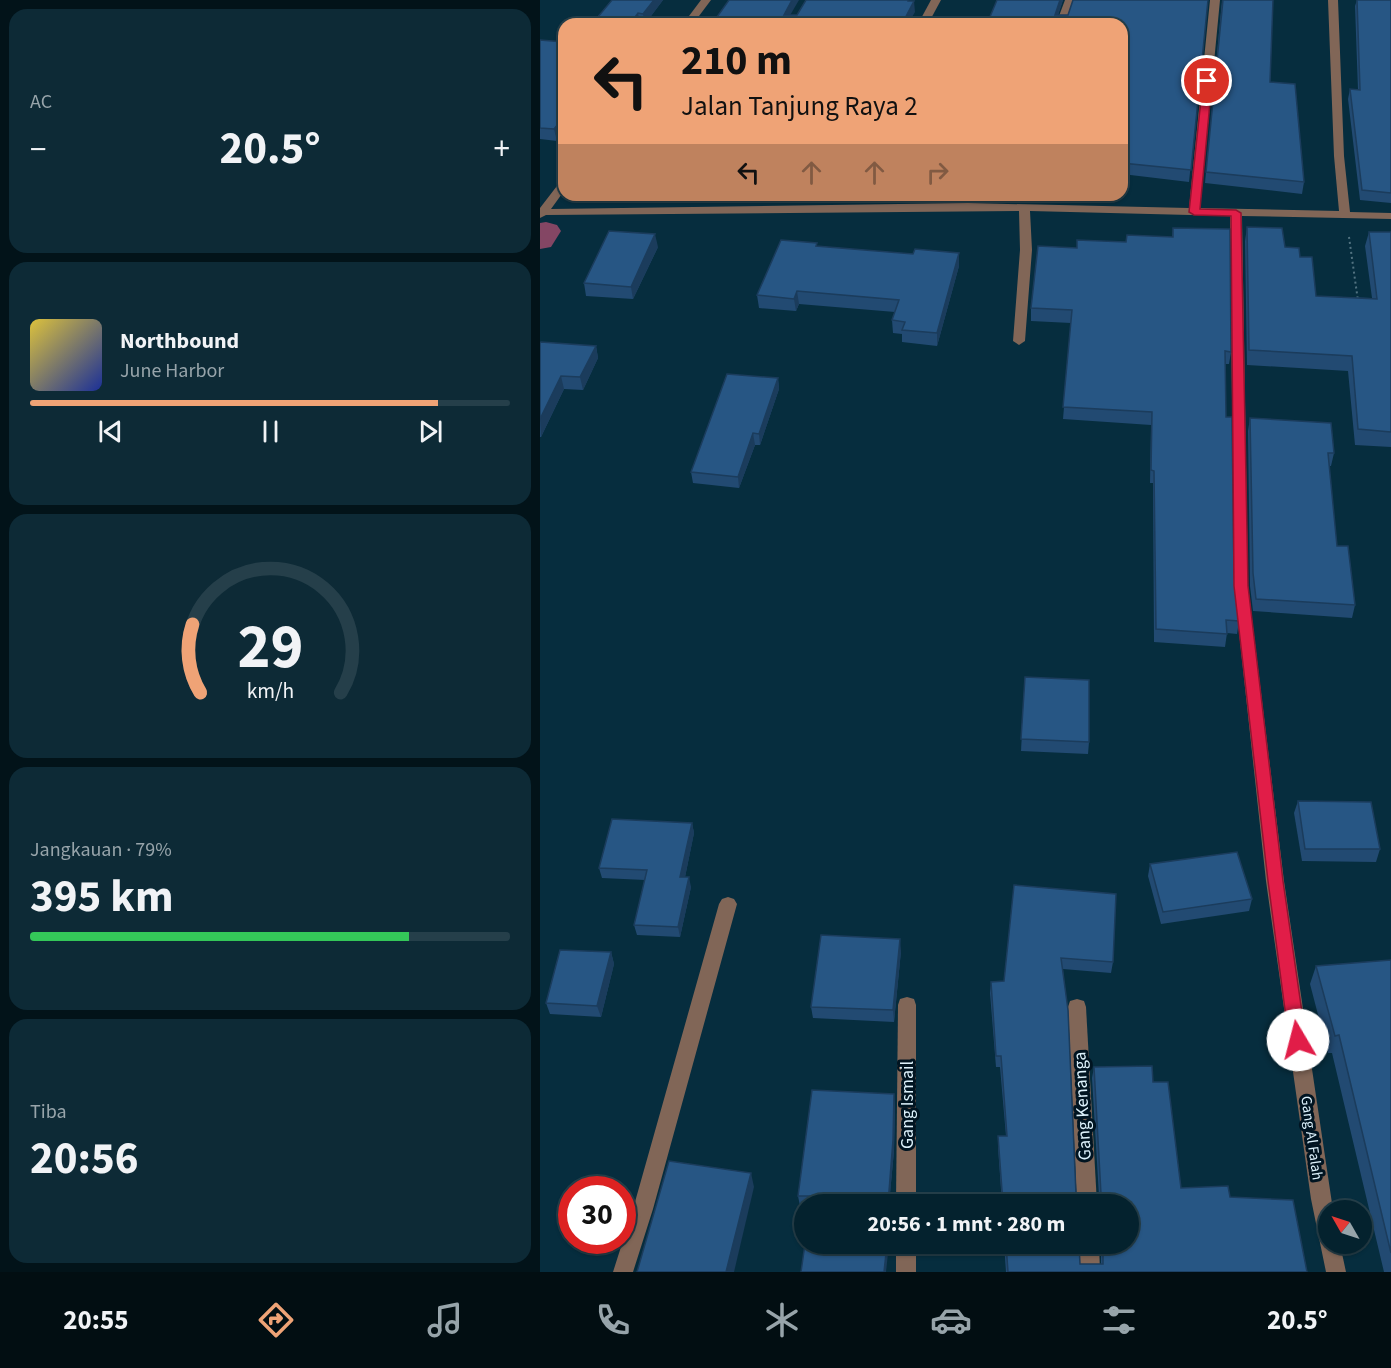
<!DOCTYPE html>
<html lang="id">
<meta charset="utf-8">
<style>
:root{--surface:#04222e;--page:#0d2a36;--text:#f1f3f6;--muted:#97a4aa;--line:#253f4a;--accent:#efa376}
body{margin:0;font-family:"Source Sans 3",sans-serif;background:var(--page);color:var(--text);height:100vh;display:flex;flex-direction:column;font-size:22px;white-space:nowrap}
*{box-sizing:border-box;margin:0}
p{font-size:20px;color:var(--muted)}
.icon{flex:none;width:33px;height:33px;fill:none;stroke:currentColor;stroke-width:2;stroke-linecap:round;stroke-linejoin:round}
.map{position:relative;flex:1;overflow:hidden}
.panel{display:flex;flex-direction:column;gap:9px;padding:9px;background:#021319;width:540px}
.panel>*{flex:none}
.hud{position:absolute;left:18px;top:18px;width:570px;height:183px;border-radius:18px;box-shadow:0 2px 4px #0004,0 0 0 2px var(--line);background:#efa376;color:#111;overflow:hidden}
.needle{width:39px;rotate:309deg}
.controls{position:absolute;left:778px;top:1200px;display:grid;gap:12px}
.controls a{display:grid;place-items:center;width:54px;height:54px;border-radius:50%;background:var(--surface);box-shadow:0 2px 4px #0004,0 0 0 2px var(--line);font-size:30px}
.speed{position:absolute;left:18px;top:1176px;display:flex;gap:12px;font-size:30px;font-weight:700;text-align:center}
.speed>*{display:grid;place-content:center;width:78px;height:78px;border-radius:50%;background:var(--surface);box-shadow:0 2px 4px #0004,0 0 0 2px var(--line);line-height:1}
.speed .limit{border:9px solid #d22;background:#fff;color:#111}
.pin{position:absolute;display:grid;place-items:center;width:51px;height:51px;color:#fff;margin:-26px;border:3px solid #fff;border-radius:50%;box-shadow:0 2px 6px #0007}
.me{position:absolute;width:66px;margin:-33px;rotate:352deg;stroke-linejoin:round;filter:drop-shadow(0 0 4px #0008)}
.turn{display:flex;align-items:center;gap:21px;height:126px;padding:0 24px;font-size:27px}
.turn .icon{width:78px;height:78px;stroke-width:2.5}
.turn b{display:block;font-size:42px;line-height:51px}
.lanes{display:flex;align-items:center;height:57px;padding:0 24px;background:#0003;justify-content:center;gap:30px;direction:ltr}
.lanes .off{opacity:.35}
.big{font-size:45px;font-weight:700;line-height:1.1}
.panel .tile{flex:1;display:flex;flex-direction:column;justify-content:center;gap:9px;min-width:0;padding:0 21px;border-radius:18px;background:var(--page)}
.panel .dial{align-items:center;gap:0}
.dial svg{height:156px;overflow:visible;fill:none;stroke:var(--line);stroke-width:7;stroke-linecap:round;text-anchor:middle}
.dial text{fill:var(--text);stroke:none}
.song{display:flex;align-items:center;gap:18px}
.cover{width:72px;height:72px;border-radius:9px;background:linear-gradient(135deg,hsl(50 70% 55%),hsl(230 70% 35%))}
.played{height:6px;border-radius:3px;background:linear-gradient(90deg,var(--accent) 85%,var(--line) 85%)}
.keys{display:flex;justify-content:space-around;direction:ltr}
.heat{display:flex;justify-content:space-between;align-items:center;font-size:33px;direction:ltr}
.charge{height:9px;border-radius:4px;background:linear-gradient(90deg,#34c759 79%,var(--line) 0)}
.trip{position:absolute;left:254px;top:1194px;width:345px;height:60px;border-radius:30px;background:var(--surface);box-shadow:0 2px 4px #0004,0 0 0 2px var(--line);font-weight:700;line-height:60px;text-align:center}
.menu{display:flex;height:96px;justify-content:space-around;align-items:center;background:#020e12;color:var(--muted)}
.menu .icon{width:42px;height:42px}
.menu .active{color:var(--accent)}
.menu b{font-size:27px;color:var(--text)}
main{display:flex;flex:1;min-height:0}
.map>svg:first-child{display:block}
</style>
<main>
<section class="panel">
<div class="tile"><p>AC</p>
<div class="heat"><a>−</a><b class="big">20.5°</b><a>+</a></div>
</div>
<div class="tile">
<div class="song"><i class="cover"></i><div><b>Northbound</b><p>June Harbor</p></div></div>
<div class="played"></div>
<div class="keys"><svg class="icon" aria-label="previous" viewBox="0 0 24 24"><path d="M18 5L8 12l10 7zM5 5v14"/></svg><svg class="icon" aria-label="pause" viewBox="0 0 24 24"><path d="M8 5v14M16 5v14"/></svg><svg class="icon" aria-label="next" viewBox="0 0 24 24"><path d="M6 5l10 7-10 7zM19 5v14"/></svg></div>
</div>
<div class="tile dial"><svg viewBox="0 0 100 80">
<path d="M14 69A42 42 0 1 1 86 69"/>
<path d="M14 69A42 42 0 0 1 10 34" stroke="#efa376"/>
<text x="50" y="56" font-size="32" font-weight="700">29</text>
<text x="50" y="72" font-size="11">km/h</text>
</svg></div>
<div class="tile"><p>Jangkauan · 79%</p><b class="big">395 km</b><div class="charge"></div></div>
<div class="tile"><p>Tiba</p><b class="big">20:56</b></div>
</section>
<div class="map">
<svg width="851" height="1272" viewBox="0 0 851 1272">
<rect width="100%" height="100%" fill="#062d3e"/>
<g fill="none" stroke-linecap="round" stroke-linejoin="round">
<path fill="#844664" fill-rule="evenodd" d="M 6,222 L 17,225 L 21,231 L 11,247 L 0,249 L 0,223 Z"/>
<path stroke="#527381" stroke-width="2" stroke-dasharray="2 3" stroke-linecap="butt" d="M 809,237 L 818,301"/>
<g fill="#816657" fill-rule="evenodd">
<path d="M 161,0 L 171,0 L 153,24 L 143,24 Z"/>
<path d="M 391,0 L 401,0 L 388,24 L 378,24 Z"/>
<path d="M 525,0 L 535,0 L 526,24 L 516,24 Z"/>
<path d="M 670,0 L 680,0 L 660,208 L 799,211 L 794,156 L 788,0 L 798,0 L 804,156 L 810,212 L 851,213 L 851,219 L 702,216 L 708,586 L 744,881 L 793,1210 L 789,1210 L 789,1244 L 800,1244 L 806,1272 L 786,1272 L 771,1199 L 726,881 L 694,586 L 690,216 L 490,211 L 492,250 L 485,341 L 479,345 L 473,341 L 480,250 L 479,211 L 6,215 L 0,218 L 0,208 L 20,182 L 24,181 L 24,191 L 11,209 L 428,203 L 649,208 Z"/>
<path d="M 188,897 L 194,899 L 197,904 L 113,1209 L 93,1272 L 73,1272 L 93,1209 L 179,904 L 182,899 Z"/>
<path d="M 367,997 L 374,999 L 376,1005 L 376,1204 L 356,1204 L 358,1005 L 360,999 Z"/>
<path d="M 537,999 L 544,1001 L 546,1007 L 557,1204 L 537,1204 L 528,1007 L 530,1001 Z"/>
<rect x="356" y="1244" width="20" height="28"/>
<path d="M 539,1244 L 559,1244 L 560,1272 L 540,1272 Z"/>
</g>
</g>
<g fill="#224a72">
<path d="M 72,0 L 123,0 L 105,24 L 52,24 Z"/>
<path d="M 457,0 L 523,0 L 518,15 L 528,15 L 668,0 L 649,182 L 582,174 L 582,24 L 447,24 Z"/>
<path d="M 682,0 L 730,82 L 764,182 L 762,194 L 665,183 Z"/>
<path d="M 817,0 L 851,0 L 851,203 L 820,200 L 808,99 L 810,89 L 818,90 L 815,6 Z"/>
<path d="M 0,40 L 17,141 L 0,139 Z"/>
<path d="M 707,227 L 760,257 L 776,296 L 832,298 L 825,246 L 829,232 L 851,232 L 851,447 L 815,445 L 808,371 L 707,365 L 705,241 Z"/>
<path d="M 633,228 L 691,352 L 689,364 L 685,364 L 686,417 L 694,573 L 699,621 L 697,634 L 687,633 L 685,647 L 614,642 L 613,483 L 610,483 L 611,425 L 523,419 L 531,323 L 491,321 L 491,308 L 537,248 L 632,237 Z"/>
<path d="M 277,243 L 277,246 L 373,254 L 419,253 L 419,266 L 397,346 L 362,342 L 362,334 L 353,333 L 352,320 L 355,312 L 259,304 L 256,311 L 219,308 L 217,295 Z"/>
<path d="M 118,247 L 93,299 L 46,296 L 44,283 Z"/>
<path d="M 0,343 L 56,346 L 58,358 L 43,390 L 24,389 L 1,437 L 0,437 Z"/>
<path d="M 238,378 L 239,389 L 220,445 L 215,445 L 199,488 L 153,483 L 151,472 Z"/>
<path d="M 710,418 L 794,453 L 791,466 L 789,466 L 797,546 L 815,605 L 812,618 L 713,611 L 710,586 L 708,431 Z"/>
<path d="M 485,677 L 549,742 L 548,754 L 481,751 Z"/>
<path d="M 758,801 L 840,849 L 836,862 L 762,861 L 754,813 Z"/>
<path d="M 152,823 L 154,833 L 145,877 L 151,887 L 140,937 L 97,935 L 94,925 L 105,880 L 62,878 L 59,868 Z"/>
<path d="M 610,864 L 712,899 L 709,911 L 621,924 L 608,876 Z"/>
<path d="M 474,885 L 573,962 L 571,973 L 523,969 L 536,1194 L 559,1196 L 552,1078 L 554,1067 L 613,1082 L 641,1188 L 690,1197 L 767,1272 L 466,1272 L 464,1244 L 539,1244 L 540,1264 L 561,1264 L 561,1244 L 588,1244 L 588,1204 L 462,1204 L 458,1147 L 458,1136 L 466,1136 L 460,1067 L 456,1067 L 450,993 L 451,982 L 464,981 Z"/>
<path d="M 361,951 L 354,1022 L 273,1018 L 271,1007 Z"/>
<path d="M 71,952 L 74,964 L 61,1017 L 10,1014 L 6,1003 Z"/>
<path d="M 851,960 L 851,1272 L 844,1272 L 792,1053 L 788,1053 L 770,984 L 776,966 Z"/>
<path d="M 355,1105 L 354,1151 L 349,1204 L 264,1204 L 264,1206 L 260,1206 L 258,1196 Z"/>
</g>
<g fill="#1b3c5c">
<path d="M 114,0 L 123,0 L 105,24 L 103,14 Z"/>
<path d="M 252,0 L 259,0 L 245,24 L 244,15 Z"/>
<path d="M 520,0 L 523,0 L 515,24 L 515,15 Z"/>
<path d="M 374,1 L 375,12 L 368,24 L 362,24 Z"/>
<path d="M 98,13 L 100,24 L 90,24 Z"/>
<path d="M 24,117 L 24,131 L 17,141 L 14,129 Z"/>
<path d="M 115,234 L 118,247 L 93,299 L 91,287 Z"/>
<path d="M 419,253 L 419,266 L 397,346 L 397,333 Z"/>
<path d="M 257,291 L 259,304 L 256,311 L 254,299 Z"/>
<path d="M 56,346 L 58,358 L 43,390 L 40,377 Z"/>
<path d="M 21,376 L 24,389 L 1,437 L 0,419 Z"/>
<path d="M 238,378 L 239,389 L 220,445 L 219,434 Z"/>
<path d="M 213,433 L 215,445 L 199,488 L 198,477 Z"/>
<path d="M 152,823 L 154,833 L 143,887 L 140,877 Z"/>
<path d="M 149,877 L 151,887 L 140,937 L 138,927 Z"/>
<path d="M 360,939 L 361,951 L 354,1022 L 353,1010 Z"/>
<path d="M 71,952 L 74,964 L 61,1017 L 57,1006 Z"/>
<path d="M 354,1094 L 355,1105 L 354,1151 L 349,1204 L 348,1204 Z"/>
<path d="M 211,1173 L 214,1187 L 194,1272 L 186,1272 Z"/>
<path d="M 347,1244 L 349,1244 L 346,1272 L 344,1272 Z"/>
</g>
<g fill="#275684" stroke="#1b3c5c" stroke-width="1.5">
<path d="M 72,0 L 114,0 L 103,14 L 98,13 L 90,24 L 52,24 Z"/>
<path d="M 189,0 L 252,0 L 244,15 L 257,15 L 266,0 L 368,0 L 368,1 L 374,1 L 362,24 L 172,24 Z"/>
<path d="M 457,0 L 520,0 L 515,15 L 528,15 L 533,0 L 668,0 L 651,170 L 582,163 L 582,24 L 447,24 Z"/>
<path d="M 683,0 L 733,0 L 730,82 L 755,84 L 764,182 L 666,172 Z"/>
<path d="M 817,0 L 851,0 L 851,193 L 822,190 L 810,89 L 820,90 Z"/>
<path d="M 0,40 L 24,42 L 24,117 L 14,129 L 0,128 Z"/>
<path d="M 707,227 L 742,228 L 745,247 L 759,248 L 760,257 L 772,257 L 776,296 L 837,299 L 829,232 L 851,232 L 851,432 L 818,429 L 812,356 L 709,350 Z"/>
<path d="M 633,228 L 690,229 L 691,352 L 685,351 L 686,417 L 692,417 L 694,573 L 699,621 L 686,620 L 687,634 L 616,629 L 614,471 L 611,470 L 612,412 L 523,407 L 532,310 L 491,308 L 498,246 L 537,248 L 537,240 L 586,242 L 587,235 L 633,237 Z"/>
<path d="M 69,231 L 115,234 L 91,287 L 44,283 Z"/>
<path d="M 241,240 L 277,243 L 276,246 L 373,254 L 375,249 L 419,253 L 397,333 L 362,330 L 365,322 L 352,320 L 359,300 L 257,291 L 254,299 L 217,295 Z"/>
<path d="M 1,342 L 56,346 L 40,377 L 21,376 L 0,419 L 0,343 Z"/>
<path d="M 187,374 L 238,378 L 219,434 L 213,433 L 198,477 L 151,472 Z"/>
<path d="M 710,418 L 791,423 L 794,453 L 788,453 L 797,546 L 808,546 L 815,605 L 716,599 L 713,573 Z"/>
<path d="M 485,677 L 549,680 L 549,742 L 481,739 Z"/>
<path d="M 758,801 L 831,802 L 840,849 L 765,849 Z"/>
<path d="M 72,819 L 152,823 L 140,877 L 149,877 L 138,927 L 94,925 L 107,870 L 59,868 Z"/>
<path d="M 697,852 L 712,899 L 623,912 L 610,864 Z"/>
<path d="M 474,885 L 576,894 L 573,962 L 521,958 L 528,1010 L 536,1194 L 559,1196 L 561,1194 L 554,1067 L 612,1066 L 613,1082 L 628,1082 L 641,1188 L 688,1186 L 690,1197 L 753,1200 L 767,1272 L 468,1272 L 466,1244 L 539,1244 L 540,1264 L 563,1264 L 563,1244 L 588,1244 L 588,1204 L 463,1204 L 458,1136 L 467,1136 L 461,1056 L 456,1056 L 451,982 L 464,981 Z"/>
<path d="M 281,935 L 360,939 L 353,1010 L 271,1007 Z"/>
<path d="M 20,950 L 71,952 L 57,1006 L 6,1003 Z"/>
<path d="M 851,960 L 851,1253 L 799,1035 L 795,1036 L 776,966 Z"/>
<path d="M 272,1090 L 354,1094 L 353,1140 L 348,1204 L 270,1204 L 271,1196 L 258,1196 Z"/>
<path d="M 129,1161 L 211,1173 L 186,1272 L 97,1272 Z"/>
<path d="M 265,1244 L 347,1244 L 344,1272 L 261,1272 Z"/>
</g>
<path fill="#e11d48" stroke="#92132f" stroke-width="1.5" d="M 667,78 L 672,81 L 660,209 L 696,210 L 701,213 L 708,586 L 743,881 L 766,1040 L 764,1045 L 758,1048 L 752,1045 L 749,1040 L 728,881 L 694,586 L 691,216 L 654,215 L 649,212 L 663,81 Z"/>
<g text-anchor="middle" stroke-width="6" stroke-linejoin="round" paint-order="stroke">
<g font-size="15" fill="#def3fd" stroke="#001421">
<text transform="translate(772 1138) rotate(82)" y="5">Gang Al Falah</text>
</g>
<g font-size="18" fill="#def3fd" stroke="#001421">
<text transform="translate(367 1105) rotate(-90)" y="6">Gang Ismail</text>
<text transform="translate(542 1106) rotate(-93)" y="6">Gang Kenanga</text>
</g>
</g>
</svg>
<div class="controls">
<a><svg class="needle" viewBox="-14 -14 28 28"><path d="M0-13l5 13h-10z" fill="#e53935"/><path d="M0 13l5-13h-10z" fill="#97a4aa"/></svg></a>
</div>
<div class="speed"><div class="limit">30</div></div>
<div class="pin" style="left:667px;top:81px;background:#d93025"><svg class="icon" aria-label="arrive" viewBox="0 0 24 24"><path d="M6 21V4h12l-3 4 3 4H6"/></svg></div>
<svg class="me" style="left:758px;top:1040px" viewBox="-20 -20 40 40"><circle r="19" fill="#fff"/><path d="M0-13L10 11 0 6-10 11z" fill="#e11d48"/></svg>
<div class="trip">20:56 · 1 mnt · 280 m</div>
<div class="hud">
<div class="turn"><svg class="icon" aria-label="left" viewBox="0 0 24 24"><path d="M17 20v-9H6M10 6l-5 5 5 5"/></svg><div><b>210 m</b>Jalan Tanjung Raya 2</div></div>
<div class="lanes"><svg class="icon" aria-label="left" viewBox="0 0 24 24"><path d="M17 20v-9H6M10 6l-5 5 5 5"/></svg><svg class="icon off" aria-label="ahead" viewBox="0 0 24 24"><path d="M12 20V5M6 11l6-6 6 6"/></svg><svg class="icon off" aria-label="ahead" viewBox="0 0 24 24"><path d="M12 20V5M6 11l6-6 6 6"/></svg><svg class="icon off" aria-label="right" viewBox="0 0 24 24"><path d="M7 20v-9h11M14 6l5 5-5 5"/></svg></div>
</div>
</div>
</main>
<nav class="menu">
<b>20:55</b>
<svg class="icon active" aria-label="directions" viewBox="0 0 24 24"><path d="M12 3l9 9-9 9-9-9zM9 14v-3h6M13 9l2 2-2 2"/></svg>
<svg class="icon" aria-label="music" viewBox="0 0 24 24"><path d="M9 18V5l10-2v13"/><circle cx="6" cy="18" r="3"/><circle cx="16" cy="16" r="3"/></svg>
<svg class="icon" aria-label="phone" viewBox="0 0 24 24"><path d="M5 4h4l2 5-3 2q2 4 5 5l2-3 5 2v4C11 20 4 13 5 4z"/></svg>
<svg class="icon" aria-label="climate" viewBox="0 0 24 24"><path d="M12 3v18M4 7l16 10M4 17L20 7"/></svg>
<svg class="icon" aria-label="car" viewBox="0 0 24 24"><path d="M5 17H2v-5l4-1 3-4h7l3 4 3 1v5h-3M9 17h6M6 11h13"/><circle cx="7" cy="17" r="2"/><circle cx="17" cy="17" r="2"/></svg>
<svg class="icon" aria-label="filters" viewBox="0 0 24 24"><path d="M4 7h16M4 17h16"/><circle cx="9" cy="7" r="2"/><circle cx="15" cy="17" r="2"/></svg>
<b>20.5°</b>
</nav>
